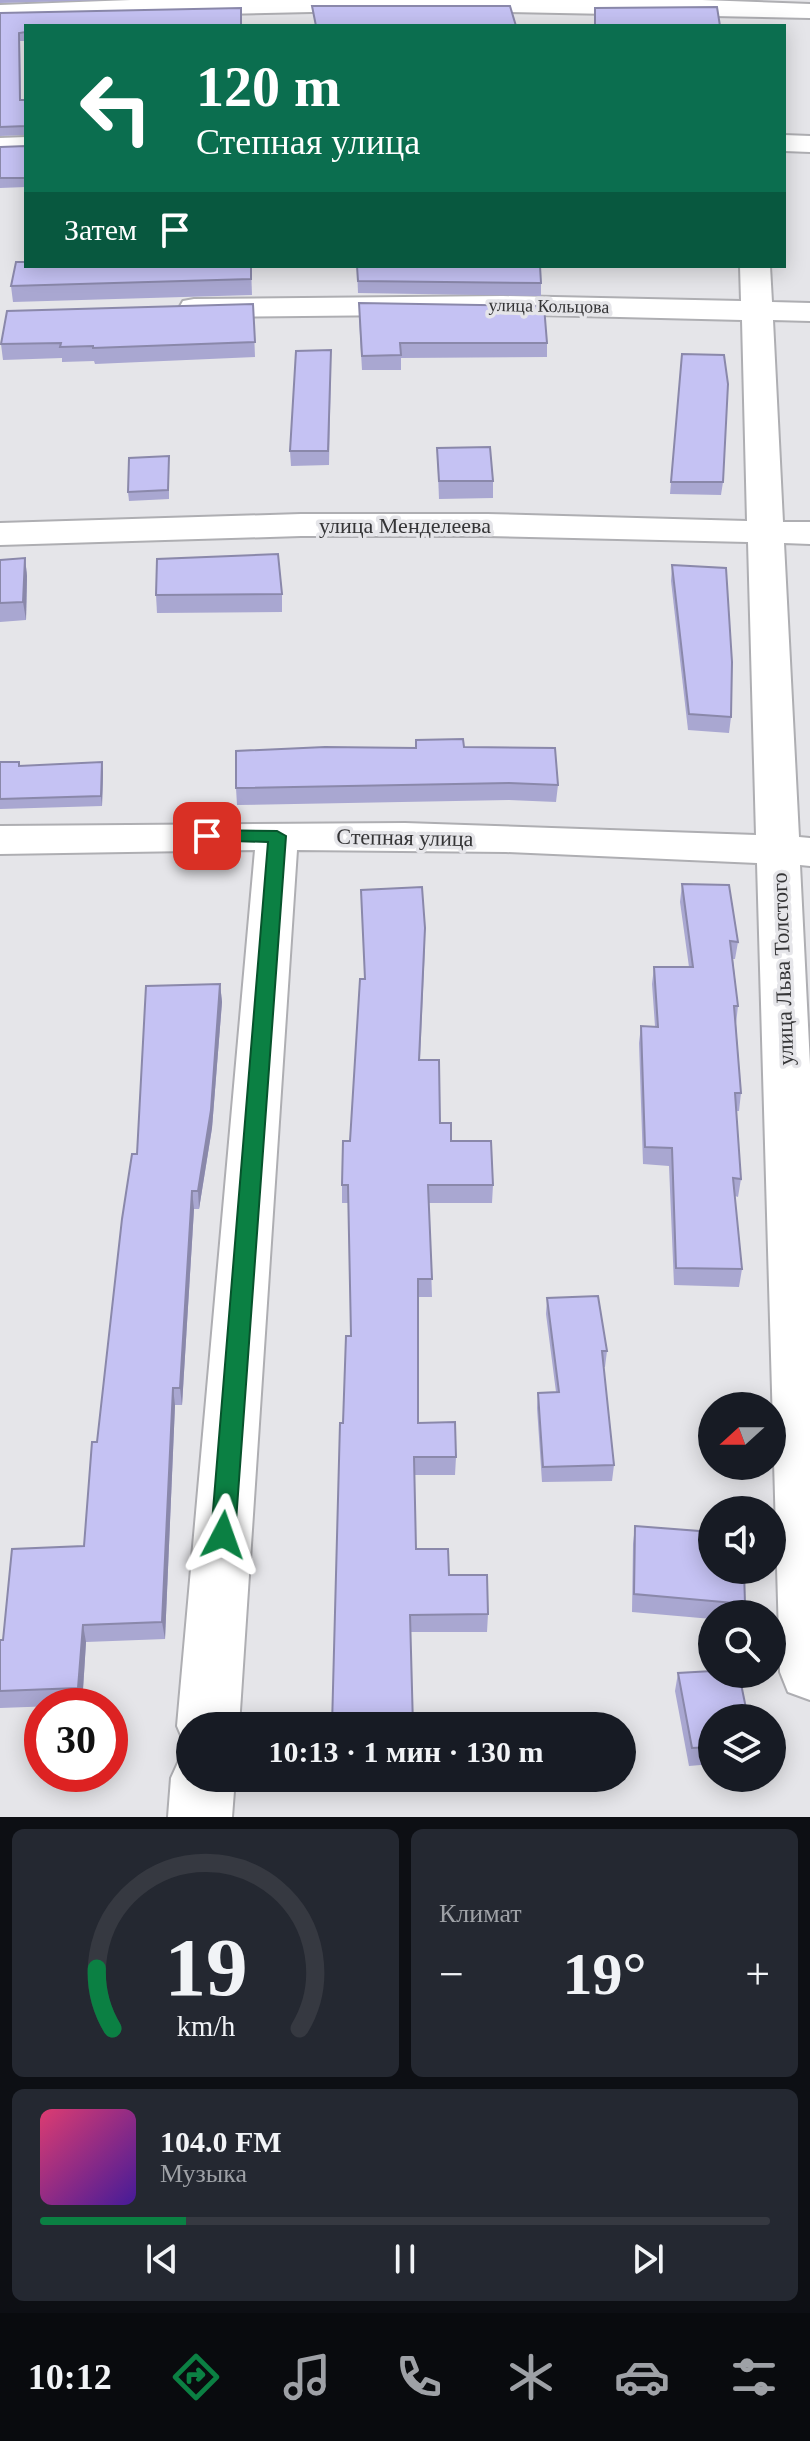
<!DOCTYPE html>
<html lang="ru">
<meta charset="utf-8">
<style>
:root{--surface:#171b24;--page:#242831;--text:#f1f3f6;--muted:#9ea1a6;--line:#363941;--accent:#0b8043}
body{margin:0;font-family:Georgia,serif;background:var(--page);color:var(--text);height:100vh;display:flex;flex-direction:column;font-size:30px;white-space:nowrap}
*{box-sizing:border-box;margin:0}
p{font-size:26px;color:var(--muted)}
.icon{flex:none;width:44px;height:44px;fill:none;stroke:currentColor;stroke-width:2;stroke-linecap:round;stroke-linejoin:round}
.map{position:relative;height:1817px;overflow:hidden}
.sheet{display:flex;flex-direction:column;gap:12px;padding:12px;background:#0d0f14;flex:1}
.sheet>*{flex:none}
.hud{position:absolute;left:24px;top:24px;width:762px;height:244px;border-radius:0px;box-shadow:0 4px 20px #0003;background:#0b6e4f;color:#fff;overflow:hidden}
.needle{width:52px;rotate:249deg}
.controls{position:absolute;left:698px;top:1392px;display:grid;gap:16px}
.controls a{display:grid;place-items:center;width:88px;height:88px;border-radius:50%;background:var(--surface);box-shadow:0 4px 20px #0003;font-size:40px}
.speed{position:absolute;left:24px;top:1688px;display:flex;gap:16px;font-size:40px;font-weight:700;text-align:center}
.speed>*{display:grid;place-content:center;width:104px;height:104px;border-radius:50%;background:var(--surface);box-shadow:0 4px 20px #0003;line-height:1}
.speed .limit{border:12px solid #d22;background:#fff;color:#111}
.pin{position:absolute;display:grid;place-items:center;width:68px;height:68px;color:#fff;margin:-34px;border-radius:16px;box-shadow:0 4px 12px #0006}
.me{position:absolute;width:88px;margin:-44px;rotate:4deg;stroke-linejoin:round;filter:drop-shadow(0 0 6px #0008)}
.turn{display:flex;align-items:center;gap:28px;height:168px;padding:0 40px;font-size:36px}
.turn .icon{width:104px;height:104px;stroke-width:2.5}
.turn b{display:block;font-size:56px;line-height:68px}
.then{display:flex;align-items:center;height:76px;padding:0 40px;background:#0003;gap:16px;font-size:30px}
.big{font-size:60px;font-weight:600;line-height:1.1}
.sheet .widget{flex:1;display:flex;flex-direction:column;justify-content:center;gap:12px;min-width:0;padding:0 28px;border-radius:12px;background:var(--page)}
.sheet .dial{align-items:center;gap:0}
.dial svg{height:208px;overflow:visible;fill:none;stroke:var(--line);stroke-width:7;stroke-linecap:round;text-anchor:middle}
.dial text{fill:var(--text);stroke:none}
.song{display:flex;align-items:center;gap:24px}
.cover{width:96px;height:96px;border-radius:12px;background:linear-gradient(135deg,hsl(340 70% 55%),hsl(260 70% 35%))}
.played{height:8px;border-radius:4px;background:linear-gradient(90deg,var(--accent) 20%,var(--line) 20%)}
.keys{display:flex;justify-content:space-around;direction:ltr}
.heat{display:flex;justify-content:space-between;align-items:center;font-size:44px;direction:ltr}
.sheet .tiles{flex:1;display:grid;gap:12px;grid-template-columns:1fr 1fr}
.widget:last-child{grid-column:span 2}
.trip{position:absolute;left:176px;top:1712px;width:460px;height:80px;border-radius:40px;background:var(--surface);box-shadow:0 4px 20px #0003;font-weight:600;line-height:80px;text-align:center}
.tabs{display:flex;height:128px;justify-content:space-around;align-items:center;background:#090b0e;color:var(--muted)}
.tabs .icon{width:56px;height:56px}
.tabs .active{color:var(--accent)}
.tabs b{font-size:36px;color:var(--text)}
.map>svg:first-child{display:block}
</style>
<div class="map">
<svg width="810" height="1817" viewBox="0 0 810 1817">
<rect width="100%" height="100%" fill="#e5e5e9"/>
<g fill="none" stroke-linecap="round" stroke-linejoin="round">
<defs>
<g id="minor">
<path d="M 131,0 L 702,0 L 810,4 L 810,18 L 405,10 L 0,19 L 0,5 Z"/>
<path d="M 784,135 L 810,136 L 810,152 L 784,151 Z"/>
<path d="M 26,137 L 26,153 L 0,154 L 0,138 Z"/>
<path d="M 740,266 L 770,266 L 772,302 L 810,303 L 810,321 L 773,320 L 783,522 L 810,522 L 810,544 L 784,543 L 799,837 L 810,838 L 810,866 L 800,865 L 810,1065 L 810,1700 L 788,1692 L 780,1672 L 757,863 L 506,852 L 297,850 L 239,1726 L 190,1726 L 190,1748 L 186,1747 L 177,1726 L 255,850 L 0,854 L 0,826 L 405,823 L 756,835 L 748,542 L 487,536 L 301,536 L 0,545 L 0,523 L 301,514 L 487,514 L 747,521 L 742,320 L 503,314 L 194,317 L 183,315 L 179,308 L 183,301 L 194,299 L 503,296 L 741,301 Z"/>
<path d="M 190,1753 L 190,1778 L 235,1778 L 232,1817 L 168,1817 L 171,1778 L 181,1756 Z"/>
</g>
</defs>
<use href="#minor" stroke="#aeaeb2" stroke-width="4"/>
<use href="#minor" fill="#fff" fill-rule="evenodd"/>
</g>
<g fill="#a9a7d1">
<path d="M 0,0 L 103,0 L 0,3 Z"/>
<path d="M 0,13 L 26,26 L 26,41 L 20,41 L 21,100 L 26,100 L 26,135 L 0,136 Z"/>
<path d="M 26,146 L 26,187 L 0,188 L 0,147 Z"/>
<path d="M 251,266 L 252,295 L 13,302 L 11,286 Z"/>
<path d="M 357,266 L 541,283 L 541,296 L 358,293 Z"/>
<path d="M 253,304 L 255,357 L 95,364 L 94,361 L 62,362 L 62,358 L 3,360 L 1,344 Z"/>
<path d="M 359,318 L 547,343 L 547,357 L 401,358 L 401,370 L 362,370 Z"/>
<path d="M 682,354 L 723,482 L 721,495 L 670,494 Z"/>
<path d="M 331,364 L 329,465 L 291,466 L 290,451 Z"/>
<path d="M 437,448 L 493,481 L 493,498 L 439,499 Z"/>
<path d="M 169,466 L 169,499 L 129,501 L 128,492 Z"/>
<path d="M 25,558 L 27,576 L 26,620 L 0,622 L 0,560 Z"/>
<path d="M 672,565 L 731,717 L 729,733 L 688,730 L 671,581 Z"/>
<path d="M 282,594 L 282,612 L 157,613 L 156,595 Z"/>
<path d="M 464,747 L 558,785 L 556,802 L 509,800 L 237,805 L 236,788 Z"/>
<path d="M 0,762 L 19,762 L 20,766 L 102,762 L 103,772 L 102,806 L 0,809 Z"/>
<path d="M 682,884 L 738,942 L 735,959 L 733,959 L 738,1006 L 736,1024 L 741,1093 L 739,1111 L 736,1111 L 741,1179 L 738,1197 L 735,1196 L 742,1269 L 739,1287 L 674,1285 L 669,1166 L 643,1164 L 639,1043 L 641,1026 L 655,1026 L 652,984 L 654,967 L 689,967 L 680,902 Z"/>
<path d="M 425,946 L 420,1060 L 440,1123 L 451,1141 L 493,1185 L 492,1203 L 429,1203 L 432,1297 L 418,1297 L 418,1423 L 456,1457 L 455,1475 L 414,1475 L 416,1549 L 449,1575 L 488,1614 L 487,1632 L 411,1632 L 343,1423 L 351,1336 L 349,1203 L 342,1203 L 342,1185 L 350,1141 L 365,979 Z"/>
<path d="M 220,984 L 222,1002 L 212,1128 L 199,1209 L 194,1209 L 182,1405 L 175,1405 L 165,1639 L 86,1642 L 82,1705 L 0,1708 L 0,1640 L 3,1640 L 84,1546 L 137,1154 Z"/>
<path d="M 547,1298 L 607,1351 L 605,1367 L 603,1367 L 614,1465 L 612,1481 L 542,1482 L 537,1408 L 538,1393 L 556,1392 L 546,1314 Z"/>
<path d="M 635,1526 L 745,1604 L 743,1614 L 712,1614 L 712,1619 L 632,1612 L 633,1544 Z"/>
<path d="M 678,1673 L 712,1718 L 712,1764 L 689,1766 L 675,1691 Z"/>
</g>
<g fill="#8a88aa">
<path d="M 25,558 L 27,576 L 26,620 L 23,602 Z"/>
<path d="M 102,762 L 103,772 L 102,806 L 101,796 Z"/>
<path d="M 220,984 L 222,1002 L 212,1128 L 199,1209 L 198,1191 Z"/>
<path d="M 192,1191 L 194,1209 L 182,1405 L 180,1388 Z"/>
<path d="M 173,1388 L 175,1405 L 165,1639 L 162,1622 Z"/>
<path d="M 83,1625 L 86,1642 L 82,1705 L 78,1688 Z"/>
</g>
<g fill="#c5c2f3" stroke="#8a88aa" stroke-width="2">
<path d="M 312,6 L 510,6 L 516,26 L 316,26 Z"/>
<path d="M 717,7 L 720,26 L 595,26 L 595,8 Z"/>
<path d="M 241,8 L 241,26 L 26,26 L 26,32 L 19,33 L 20,100 L 26,100 L 26,126 L 0,127 L 0,13 Z"/>
<path d="M 26,146 L 26,178 L 0,178 L 0,147 Z"/>
<path d="M 16,262 L 26,262 L 26,266 L 251,266 L 251,279 L 11,286 Z"/>
<path d="M 357,266 L 540,266 L 541,283 L 358,281 Z"/>
<path d="M 359,303 L 544,306 L 547,343 L 400,343 L 401,355 L 362,356 Z"/>
<path d="M 253,304 L 255,342 L 93,348 L 93,346 L 60,347 L 61,343 L 1,344 L 7,311 Z"/>
<path d="M 331,350 L 328,451 L 290,451 L 296,351 Z"/>
<path d="M 682,354 L 724,355 L 728,384 L 723,482 L 671,482 Z"/>
<path d="M 490,447 L 493,481 L 439,481 L 437,448 Z"/>
<path d="M 169,456 L 168,490 L 128,492 L 129,458 Z"/>
<path d="M 278,554 L 282,594 L 156,595 L 157,559 Z"/>
<path d="M 25,558 L 23,602 L 0,603 L 0,560 Z"/>
<path d="M 672,565 L 726,568 L 732,662 L 731,717 L 689,714 Z"/>
<path d="M 463,739 L 464,747 L 555,748 L 558,785 L 509,783 L 236,788 L 236,751 L 325,747 L 416,748 L 416,740 Z"/>
<path d="M 0,762 L 19,762 L 19,766 L 102,762 L 101,796 L 0,799 Z"/>
<path d="M 682,884 L 729,885 L 738,942 L 730,941 L 738,1006 L 734,1006 L 741,1093 L 735,1093 L 741,1179 L 733,1178 L 742,1269 L 676,1268 L 672,1148 L 645,1147 L 641,1026 L 658,1027 L 654,967 L 693,967 Z"/>
<path d="M 422,887 L 425,928 L 419,1060 L 439,1060 L 440,1123 L 451,1123 L 451,1141 L 491,1141 L 493,1185 L 428,1185 L 432,1279 L 418,1279 L 418,1423 L 455,1422 L 456,1457 L 414,1457 L 416,1549 L 448,1549 L 449,1575 L 487,1575 L 488,1614 L 410,1615 L 413,1726 L 332,1726 L 340,1423 L 343,1423 L 346,1336 L 351,1336 L 348,1185 L 342,1185 L 343,1141 L 350,1141 L 360,979 L 365,979 L 361,890 Z"/>
<path d="M 220,984 L 211,1110 L 198,1191 L 192,1191 L 180,1388 L 173,1388 L 162,1622 L 83,1625 L 78,1688 L 0,1691 L 0,1640 L 3,1640 L 12,1549 L 84,1546 L 92,1442 L 97,1442 L 122,1219 L 132,1154 L 137,1154 L 146,986 Z"/>
<path d="M 598,1296 L 607,1351 L 602,1351 L 614,1465 L 543,1467 L 538,1393 L 559,1392 L 547,1298 Z"/>
<path d="M 635,1526 L 712,1532 L 712,1570 L 744,1570 L 745,1604 L 634,1594 Z"/>
<path d="M 712,1671 L 712,1674 L 739,1674 L 748,1718 L 712,1718 L 712,1747 L 692,1748 L 678,1673 Z"/>
</g>
<path fill="#0b8043" stroke="#07532c" stroke-width="2" d="M 207,830 L 277,831 L 286,836 L 235,1535 L 231,1543 L 223,1546 L 214,1543 L 211,1535 L 268,842 L 201,840 L 199,836 L 201,832 Z"/>
<g text-anchor="middle" stroke-width="7" stroke-linejoin="round" paint-order="stroke">
<g font-size="18" fill="#343436" stroke="#e5e5e9">
<text transform="translate(549 306) rotate(1)" y="6">улица Кольцова</text>
</g>
<g font-size="22" fill="#343436" stroke="#e5e5e9">
<text x="405" y="533">улица Менделеева</text>
<text transform="translate(405 837) rotate(1)" y="8">Степная улица</text>
<text transform="translate(782 969) rotate(-92)" y="8">улица Льва Толстого</text>
</g>
</g>
</svg>
<div class="controls">
<a><svg class="needle" viewBox="-14 -14 28 28"><path d="M0-13l5 13h-10z" fill="#e53935"/><path d="M0 13l5-13h-10z" fill="#9ea1a6"/></svg></a>
<a><svg class="icon" aria-label="sound" viewBox="0 0 24 24"><path d="M4 9h4l5-4v14l-5-4H4zM17 9q2 3 0 6"/></svg></a>
<a><svg class="icon" aria-label="search" viewBox="0 0 24 24"><circle cx="10" cy="10" r="6"/><path d="M15 15l6 6"/></svg></a>
<a><svg class="icon" aria-label="layers" viewBox="0 0 24 24"><path d="M12 4l9 5-9 5-9-5zM3 14l9 5 9-5"/></svg></a>
</div>
<div class="speed"><div class="limit">30</div></div>
<div class="pin" style="left:207px;top:836px;background:#d93025"><svg class="icon" aria-label="arrive" viewBox="0 0 24 24"><path d="M6 21V4h12l-3 4 3 4H6"/></svg></div>
<svg class="me" style="left:223px;top:1535px" viewBox="-20 -20 40 40"><path d="M0-17L14 15 0 8-14 15z" fill="#0b8043" stroke="#fff" stroke-width="4"/></svg>
<div class="trip">10:13 · 1 мин · 130 m</div>
<div class="hud">
<div class="turn"><svg class="icon" aria-label="left" viewBox="0 0 24 24"><path d="M17 20v-9H6M10 6l-5 5 5 5"/></svg><div><b>120 m</b>Степная улица</div></div>
<div class="then">Затем<svg class="icon" aria-label="arrive" viewBox="0 0 24 24"><path d="M6 21V4h12l-3 4 3 4H6"/></svg></div>
</div>
</div>
<section class="sheet">
<div class="tiles">
<div class="widget dial"><svg viewBox="0 0 100 80">
<path d="M14 69A42 42 0 1 1 86 69"/>
<path d="M14 69A42 42 0 0 1 8 46" stroke="#0b8043"/>
<text x="50" y="56" font-size="32" font-weight="700">19</text>
<text x="50" y="72" font-size="11">km/h</text>
</svg></div>
<div class="widget"><p>Климат</p>
<div class="heat"><a>−</a><b class="big">19°</b><a>+</a></div>
</div>
<div class="widget">
<div class="song"><i class="cover"></i><div><b>104.0 FM</b><p>Музыка</p></div></div>
<div class="played"></div>
<div class="keys"><svg class="icon" aria-label="previous" viewBox="0 0 24 24"><path d="M18 5L8 12l10 7zM5 5v14"/></svg><svg class="icon" aria-label="pause" viewBox="0 0 24 24"><path d="M8 5v14M16 5v14"/></svg><svg class="icon" aria-label="next" viewBox="0 0 24 24"><path d="M6 5l10 7-10 7zM19 5v14"/></svg></div>
</div>
</div>
</section>
<nav class="tabs">
<b>10:12</b>
<svg class="icon active" aria-label="directions" viewBox="0 0 24 24"><path d="M12 3l9 9-9 9-9-9zM9 14v-3h6M13 9l2 2-2 2"/></svg>
<svg class="icon" aria-label="music" viewBox="0 0 24 24"><path d="M9 18V5l10-2v13"/><circle cx="6" cy="18" r="3"/><circle cx="16" cy="16" r="3"/></svg>
<svg class="icon" aria-label="phone" viewBox="0 0 24 24"><path d="M5 4h4l2 5-3 2q2 4 5 5l2-3 5 2v4C11 20 4 13 5 4z"/></svg>
<svg class="icon" aria-label="climate" viewBox="0 0 24 24"><path d="M12 3v18M4 7l16 10M4 17L20 7"/></svg>
<svg class="icon" aria-label="car" viewBox="0 0 24 24"><path d="M5 17H2v-5l4-1 3-4h7l3 4 3 1v5h-3M9 17h6M6 11h13"/><circle cx="7" cy="17" r="2"/><circle cx="17" cy="17" r="2"/></svg>
<svg class="icon" aria-label="filters" viewBox="0 0 24 24"><path d="M4 7h16M4 17h16"/><circle cx="9" cy="7" r="2"/><circle cx="15" cy="17" r="2"/></svg>
</nav>
